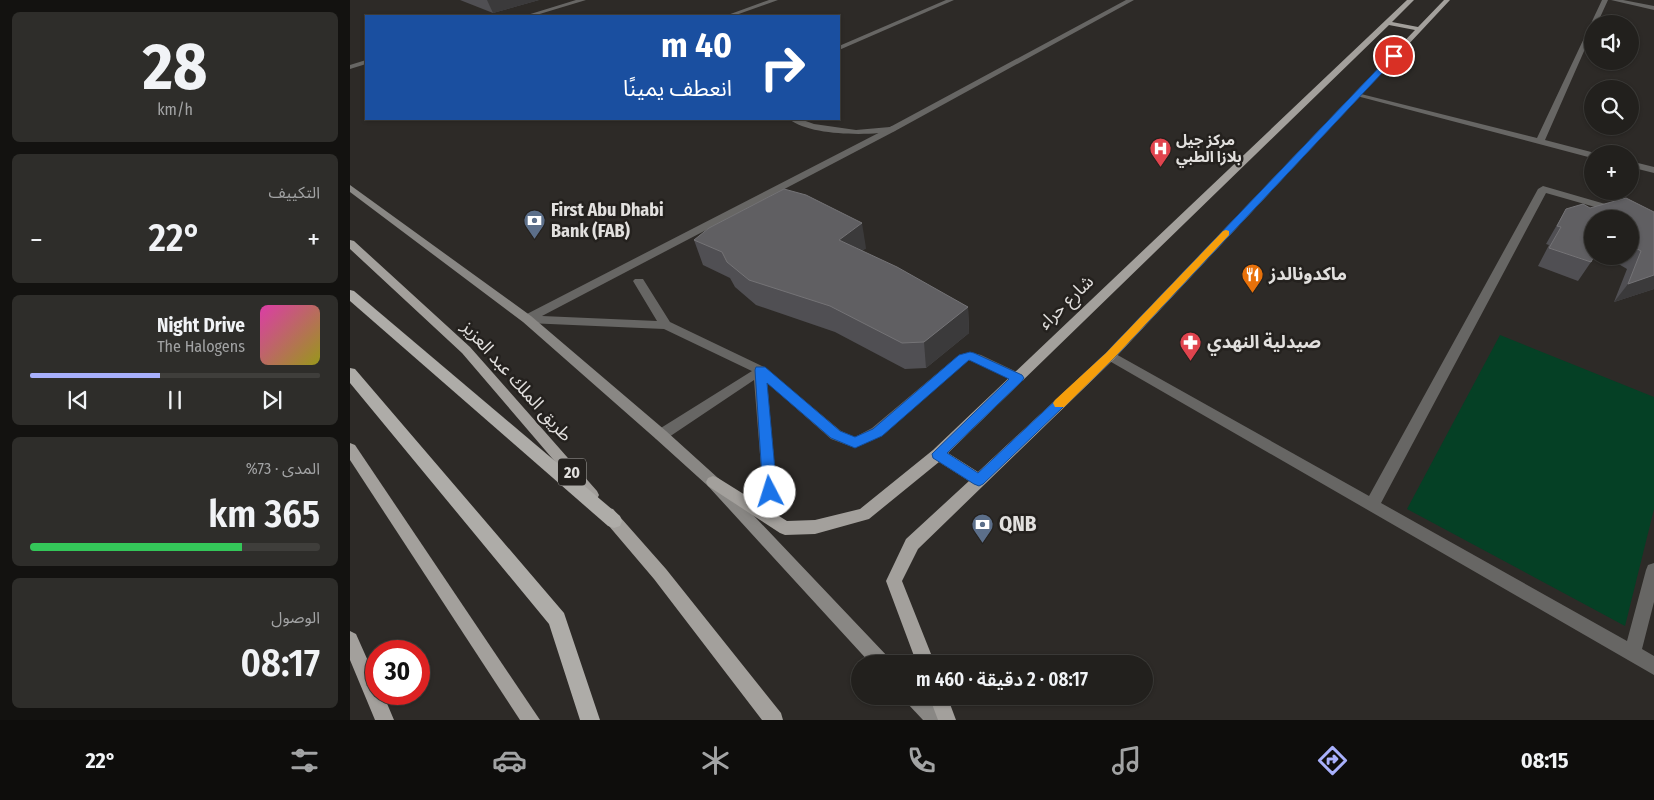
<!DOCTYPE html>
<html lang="ar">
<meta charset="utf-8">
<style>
:root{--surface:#22201d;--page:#2e2d2a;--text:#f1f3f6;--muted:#a2a3a4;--line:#3f3e3b;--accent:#a8b0fc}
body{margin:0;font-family:"Fira Sans Condensed","Noto Sans Arabic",sans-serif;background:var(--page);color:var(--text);direction:rtl;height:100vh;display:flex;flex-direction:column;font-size:19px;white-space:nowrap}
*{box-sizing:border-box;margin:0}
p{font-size:16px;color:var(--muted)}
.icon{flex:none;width:28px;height:28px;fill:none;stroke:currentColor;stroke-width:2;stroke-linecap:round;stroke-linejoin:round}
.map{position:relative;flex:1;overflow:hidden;direction:ltr}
.sheet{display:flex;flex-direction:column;gap:12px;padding:12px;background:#131210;width:350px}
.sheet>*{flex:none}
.hud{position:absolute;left:15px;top:15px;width:475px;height:105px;border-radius:0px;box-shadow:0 1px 4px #0004,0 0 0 1px var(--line);direction:rtl;background:#1a4fa0;color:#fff;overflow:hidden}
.controls{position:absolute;left:1234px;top:15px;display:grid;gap:10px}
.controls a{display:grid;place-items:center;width:55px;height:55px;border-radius:50%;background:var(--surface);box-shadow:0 1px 4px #0004,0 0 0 1px var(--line);font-size:25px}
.speed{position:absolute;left:15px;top:640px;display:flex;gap:10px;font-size:25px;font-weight:700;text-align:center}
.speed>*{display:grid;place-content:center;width:65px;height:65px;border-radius:50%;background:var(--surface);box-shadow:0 1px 4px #0004,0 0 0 1px var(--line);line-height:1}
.speed .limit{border:8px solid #d22;background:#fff;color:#111}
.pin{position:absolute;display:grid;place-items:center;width:42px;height:42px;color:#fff;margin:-21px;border:2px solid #fff;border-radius:50%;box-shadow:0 1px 5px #0007}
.me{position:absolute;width:55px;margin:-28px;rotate:355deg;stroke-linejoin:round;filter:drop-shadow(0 0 4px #0008)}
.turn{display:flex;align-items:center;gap:18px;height:105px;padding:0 25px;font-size:22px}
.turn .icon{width:65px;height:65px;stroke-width:2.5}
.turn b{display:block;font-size:35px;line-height:42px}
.big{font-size:38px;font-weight:600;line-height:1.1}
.sheet .widget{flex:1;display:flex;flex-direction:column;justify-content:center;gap:8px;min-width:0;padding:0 18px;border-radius:8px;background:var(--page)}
.sheet .dial{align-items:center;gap:0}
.dial b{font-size:65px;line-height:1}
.song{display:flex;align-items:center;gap:15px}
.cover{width:60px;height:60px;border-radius:8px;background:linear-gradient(135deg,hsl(320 70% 55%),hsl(60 70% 35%))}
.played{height:5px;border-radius:2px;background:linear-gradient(90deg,var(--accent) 45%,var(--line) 45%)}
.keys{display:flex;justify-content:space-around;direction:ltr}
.heat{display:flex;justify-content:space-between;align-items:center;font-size:28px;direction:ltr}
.charge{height:8px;border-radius:4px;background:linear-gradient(90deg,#34c759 73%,var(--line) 0)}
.trip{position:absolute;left:501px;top:655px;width:302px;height:50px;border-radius:25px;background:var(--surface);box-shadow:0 1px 4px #0004,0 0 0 1px var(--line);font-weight:600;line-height:50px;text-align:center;direction:rtl}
.menu{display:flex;height:80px;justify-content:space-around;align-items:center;background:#0e0d0c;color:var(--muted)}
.menu .icon{width:35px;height:35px}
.menu .current{color:var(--accent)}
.menu b{font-size:22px;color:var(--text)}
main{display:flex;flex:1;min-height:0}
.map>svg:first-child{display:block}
</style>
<main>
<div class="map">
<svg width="1304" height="720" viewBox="0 0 1304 720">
<rect width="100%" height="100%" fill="#2d2a27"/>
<path fill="#054025" d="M 1150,335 L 1304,397 L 1304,509 L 1275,626 L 1057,509 Z"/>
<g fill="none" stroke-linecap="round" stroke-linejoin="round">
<path fill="#676664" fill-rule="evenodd" d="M 542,126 L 546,129 L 545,131 L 192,316 L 307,321 L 283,281 L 285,279 L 293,279 L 320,322 L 414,367 L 491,431 L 505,437 L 522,428 L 609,355 L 620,352 L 631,355 L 673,375 L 674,378 L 673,381 L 663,381 L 623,361 L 617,361 L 532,436 L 505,448 L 481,439 L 406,373 L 314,329 L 177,323 L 171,319 L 173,316 Z"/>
<g fill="#676664" fill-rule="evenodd">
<path d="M 226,0 L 236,0 L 183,16 L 174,16 Z"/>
<path d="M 419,0 L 428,0 L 383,16 L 375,16 Z"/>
<path d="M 596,0 L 604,0 L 489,50 L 489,46 Z"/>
<path d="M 776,0 L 784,0 L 545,131 C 519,136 460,136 439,119 L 450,119 L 464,124 L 506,130 L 540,127 Z"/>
<path d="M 1252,0 L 1258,0 L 1247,24 L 1242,24 L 1242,33 L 1195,140 L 1245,153 L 1242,154 L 1242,158 L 1003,95 L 1007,93 L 1187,138 Z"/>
<path d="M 1261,0 L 1273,0 L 1304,6 L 1304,10 Z"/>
<path d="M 16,60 L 16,64 L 0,69 L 0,65 Z"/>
<path d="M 1280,161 L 1304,167 L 1304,173 L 1280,167 Z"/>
<path d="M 1193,186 L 1269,208 L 1271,210 L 1266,213 L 1196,193 L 1031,503 L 1277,641 L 1296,570 L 1298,565 L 1304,563 L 1304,602 L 1292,649 L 1304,656 L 1304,675 L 756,359 L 754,356 L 760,352 L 764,353 L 1019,496 L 1188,189 Z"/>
<path d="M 410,366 L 414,367 L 416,370 L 427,492 L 425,496 L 420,498 L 415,496 L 413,492 L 404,380 L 316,439 L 311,440 L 306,439 L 304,435 L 306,431 Z"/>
</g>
<g fill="#898784" fill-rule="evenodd">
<path d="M 0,185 L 181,316 L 316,431 L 368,478 L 539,658 L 542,664 L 521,664 L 358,486 L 306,439 L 173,322 L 0,192 Z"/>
<path d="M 555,696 L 577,696 L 593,713 L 595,720 L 573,720 L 557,703 Z"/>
</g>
<g fill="#a3a09c" fill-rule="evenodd">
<path d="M 1057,0 L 1064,0 L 1042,22 L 1068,27 L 1094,0 L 1100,0 L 764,359 L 568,549 L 552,581 L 585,664 L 567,664 L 536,581 L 556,539 L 619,481 L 589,462 L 519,519 L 465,534 L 435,535 L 430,533 L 358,486 L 356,482 L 358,478 L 363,476 L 368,478 L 437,521 L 465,520 L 510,509 L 583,450 ZM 1039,25 L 1065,30 L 756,353 L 628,472 L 598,453 Z"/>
<path d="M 0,240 L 4,241 L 120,347 L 247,491 L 249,495 L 247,499 L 242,501 L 237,499 L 112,353 L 0,249 Z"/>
<path d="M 0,443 L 5,445 L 190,720 L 170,720 L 0,460 Z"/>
<path d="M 258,508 L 263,509 L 316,569 L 431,713 L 433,720 L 412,720 L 304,579 L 253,519 L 250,514 L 253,509 Z"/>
<path d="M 0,631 L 6,634 L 26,679 L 26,694 L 33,694 L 44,720 L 25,720 L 0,660 Z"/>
<path d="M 579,696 L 597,696 L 606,720 L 588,720 Z"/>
</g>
<g fill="#aeaca8" fill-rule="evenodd">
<path d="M 0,290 L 4,291 L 270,516 L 272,521 L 270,526 L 264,528 L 258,526 L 0,301 Z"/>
<path d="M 0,368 L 5,369 L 214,613 L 250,720 L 230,720 L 199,624 L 0,383 Z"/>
</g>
</g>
<g fill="#504f53">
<path d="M 110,0 L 189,0 L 143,13 Z"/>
<path d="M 1240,208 L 1304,212 L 1304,289 L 1264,302 L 1277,269 L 1255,256 L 1280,256 L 1280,219 L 1242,219 L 1241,262 L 1228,281 L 1188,266 L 1199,245 L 1196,244 L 1216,209 Z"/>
<path d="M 344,240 L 516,248 L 512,251 L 618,307 L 619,333 L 576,368 L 555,369 L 485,332 L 406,305 L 385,287 L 380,278 L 353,265 Z"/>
</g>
<g fill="#3b3a3b">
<path d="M 137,0 L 189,0 L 143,13 Z"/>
<path d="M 512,223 L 516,248 L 493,265 L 489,240 Z"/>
<path d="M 1304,275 L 1304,289 L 1264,302 L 1278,284 Z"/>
<path d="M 618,307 L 619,333 L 576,368 L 574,342 Z"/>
</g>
<g fill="#605f62" stroke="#747376">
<path d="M 434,189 L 456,195 L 512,223 L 489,240 L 547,267 L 618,307 L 574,342 L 552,343 L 480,306 L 399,280 L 377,262 L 372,252 L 344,240 L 359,228 Z"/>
<path d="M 1276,198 L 1304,212 L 1304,275 L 1278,284 L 1291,251 L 1280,245 L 1280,219 L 1242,219 L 1242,256 L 1244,256 L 1241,262 L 1199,248 L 1211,227 L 1207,226 L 1216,209 L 1233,204 L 1240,208 Z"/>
</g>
<path fill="#1a73e8" stroke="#114b97" d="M 1042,54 L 1048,56 L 764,358 L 633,484 L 629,486 L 624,484 L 583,458 L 582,454 L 659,379 L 619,360 L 532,436 L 505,448 L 481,438 L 417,383 L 427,492 L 425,496 L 420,498 L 415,496 L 413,492 L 405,370 L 406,367 L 415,367 L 490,431 L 505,437 L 523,429 L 609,355 L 620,352 L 624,353 L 672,375 L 674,378 L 672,381 L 597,453 L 628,473 L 756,353 Z"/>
<path fill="#f59e0b" d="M 876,230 L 879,231 L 879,235 L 764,358 L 714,407 L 705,407 L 703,403 L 705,400 L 756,353 L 873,231 Z"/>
<defs>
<symbol id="hospital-pin" viewBox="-11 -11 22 30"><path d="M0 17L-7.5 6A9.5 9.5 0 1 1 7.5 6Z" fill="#e0444e" stroke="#24211e"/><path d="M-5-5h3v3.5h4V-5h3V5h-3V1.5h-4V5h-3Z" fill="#fff"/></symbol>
<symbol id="bank-pin" viewBox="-11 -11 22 30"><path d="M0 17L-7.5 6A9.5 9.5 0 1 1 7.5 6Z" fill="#5c6f8a" stroke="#24211e"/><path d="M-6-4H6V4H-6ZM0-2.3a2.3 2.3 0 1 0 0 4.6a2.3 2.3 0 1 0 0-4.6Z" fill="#fff"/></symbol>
<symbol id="restaurant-pin" viewBox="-11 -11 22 30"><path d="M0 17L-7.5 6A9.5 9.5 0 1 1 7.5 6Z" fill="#e8710a" stroke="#24211e"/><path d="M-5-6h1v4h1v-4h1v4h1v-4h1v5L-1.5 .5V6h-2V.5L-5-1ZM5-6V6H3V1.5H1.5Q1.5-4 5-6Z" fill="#fff"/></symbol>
<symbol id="pharmacy-pin" viewBox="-11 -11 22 30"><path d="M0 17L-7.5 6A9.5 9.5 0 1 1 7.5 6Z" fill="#e0444e" stroke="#24211e"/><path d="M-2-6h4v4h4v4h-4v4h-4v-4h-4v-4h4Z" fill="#fff"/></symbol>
</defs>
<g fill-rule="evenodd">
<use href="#hospital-pin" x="798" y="136" width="25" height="34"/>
<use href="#bank-pin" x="172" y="208" width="25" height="34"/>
<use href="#restaurant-pin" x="890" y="262" width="25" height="34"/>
<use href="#pharmacy-pin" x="828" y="330" width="25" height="34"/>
<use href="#bank-pin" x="620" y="512" width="25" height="34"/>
</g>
<g text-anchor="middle" stroke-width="5" stroke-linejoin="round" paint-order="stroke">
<g font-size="15" font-weight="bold" fill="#e2e0de" stroke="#24211e" text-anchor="start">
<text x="826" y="145">مركز جيل<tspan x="826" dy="17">بلازا الطبي</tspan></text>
</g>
<rect fill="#24211e" stroke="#a9a7a4" stroke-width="1" x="208" y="458.5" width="28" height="27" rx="4"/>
<g font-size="16" font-weight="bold" fill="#e2e0de">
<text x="222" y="478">20</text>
</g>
<g font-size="18" font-weight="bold" fill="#e2e0de" stroke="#24211e" text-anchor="start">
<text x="201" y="216">First Abu Dhabi<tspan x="201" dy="21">Bank (FAB)</tspan></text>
<text x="919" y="280">ماكدونالدز</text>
<text x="857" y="348">صيدلية النهدي</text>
</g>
<g font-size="18" fill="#e2e0de" stroke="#24211e">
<text transform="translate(716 302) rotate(-44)" y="6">شارع حراء</text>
<text transform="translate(167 381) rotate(48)" y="6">طريق الملك عبد العزيز</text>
</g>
<g font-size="21" font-weight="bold" fill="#e2e0de" stroke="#24211e" text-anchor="start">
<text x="649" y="531">QNB</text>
</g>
</g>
</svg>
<div class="controls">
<a><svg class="icon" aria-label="sound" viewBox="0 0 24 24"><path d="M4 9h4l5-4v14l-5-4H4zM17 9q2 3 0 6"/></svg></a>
<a><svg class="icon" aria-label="search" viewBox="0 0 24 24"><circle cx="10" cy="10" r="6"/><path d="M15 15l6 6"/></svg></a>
<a>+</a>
<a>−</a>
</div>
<div class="speed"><div class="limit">30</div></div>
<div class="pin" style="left:1044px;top:56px;background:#d93025"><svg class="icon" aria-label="arrive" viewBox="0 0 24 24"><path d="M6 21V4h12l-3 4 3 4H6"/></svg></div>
<svg class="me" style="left:420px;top:492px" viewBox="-20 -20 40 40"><circle r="19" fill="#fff"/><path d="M0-13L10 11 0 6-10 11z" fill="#1a73e8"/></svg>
<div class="trip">08:17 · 2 دقيقة · 460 m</div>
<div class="hud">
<div class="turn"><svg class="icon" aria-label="right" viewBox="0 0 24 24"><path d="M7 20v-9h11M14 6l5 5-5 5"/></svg><div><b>40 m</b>انعطف يمينًا</div></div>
</div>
</div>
<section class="sheet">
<div class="widget dial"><b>28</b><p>km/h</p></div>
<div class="widget"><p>التكييف</p>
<div class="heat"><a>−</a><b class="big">22°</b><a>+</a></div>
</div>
<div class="widget">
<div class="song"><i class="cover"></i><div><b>Night Drive</b><p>The Halogens</p></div></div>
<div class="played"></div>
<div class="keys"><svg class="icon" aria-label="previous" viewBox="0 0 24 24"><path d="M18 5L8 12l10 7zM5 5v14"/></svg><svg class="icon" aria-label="pause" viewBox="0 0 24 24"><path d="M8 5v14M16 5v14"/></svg><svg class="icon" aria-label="next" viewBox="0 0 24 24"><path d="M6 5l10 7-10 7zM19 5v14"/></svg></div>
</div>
<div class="widget"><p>المدى · 73%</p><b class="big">365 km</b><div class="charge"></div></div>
<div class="widget"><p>الوصول</p><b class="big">08:17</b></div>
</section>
</main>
<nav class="menu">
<b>08:15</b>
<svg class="icon current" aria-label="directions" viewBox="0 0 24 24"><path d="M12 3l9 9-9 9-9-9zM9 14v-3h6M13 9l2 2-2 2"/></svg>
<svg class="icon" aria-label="music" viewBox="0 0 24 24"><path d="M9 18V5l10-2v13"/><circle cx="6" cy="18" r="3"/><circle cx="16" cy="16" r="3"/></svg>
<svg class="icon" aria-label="phone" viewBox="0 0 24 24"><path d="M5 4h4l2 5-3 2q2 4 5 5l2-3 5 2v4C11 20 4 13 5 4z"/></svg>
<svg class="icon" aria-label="climate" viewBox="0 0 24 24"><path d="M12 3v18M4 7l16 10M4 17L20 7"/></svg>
<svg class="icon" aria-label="car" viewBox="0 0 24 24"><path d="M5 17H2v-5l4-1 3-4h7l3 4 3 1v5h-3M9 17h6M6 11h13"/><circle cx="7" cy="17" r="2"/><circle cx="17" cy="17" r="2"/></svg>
<svg class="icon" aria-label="filters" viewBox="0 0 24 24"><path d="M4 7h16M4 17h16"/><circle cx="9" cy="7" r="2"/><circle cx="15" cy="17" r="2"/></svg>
<b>22°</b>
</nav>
